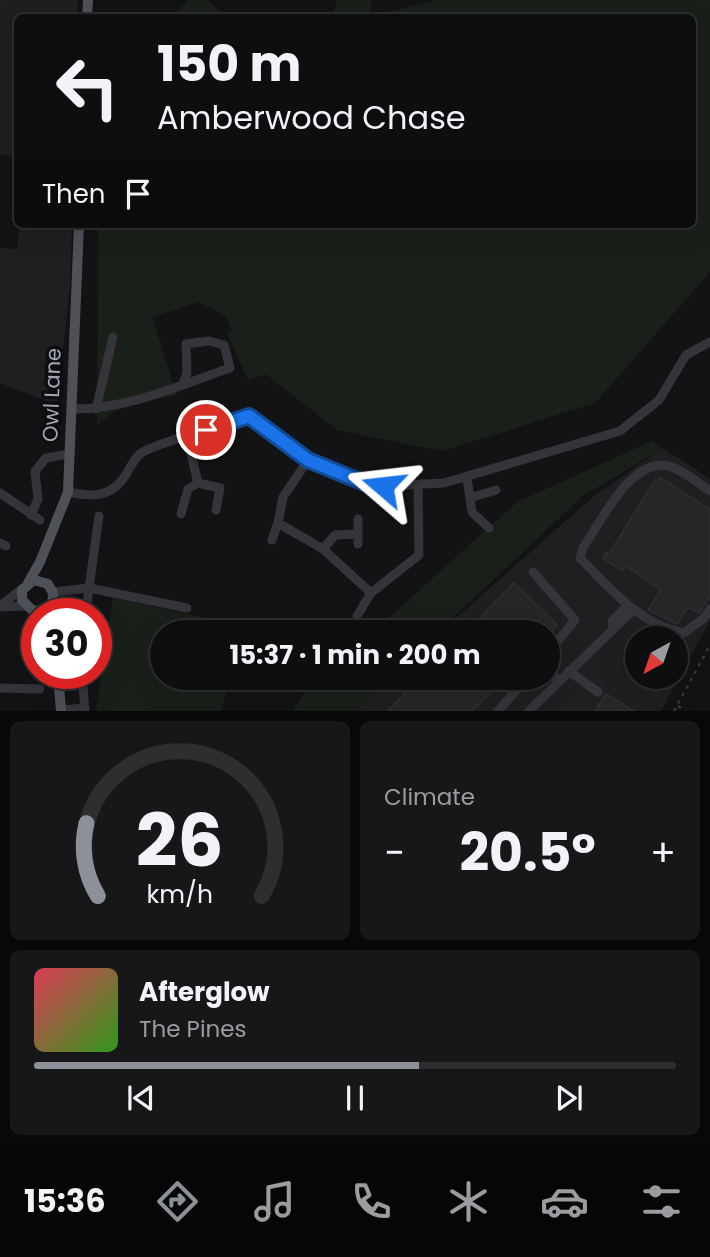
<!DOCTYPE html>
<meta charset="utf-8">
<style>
:root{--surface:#0e0e10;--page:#171719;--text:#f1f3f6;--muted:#9b9c9f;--line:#2e2e30;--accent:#8c9099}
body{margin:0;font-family:Poppins,sans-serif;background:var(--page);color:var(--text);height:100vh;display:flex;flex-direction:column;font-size:26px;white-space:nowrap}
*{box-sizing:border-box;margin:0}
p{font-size:23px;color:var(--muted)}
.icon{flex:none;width:38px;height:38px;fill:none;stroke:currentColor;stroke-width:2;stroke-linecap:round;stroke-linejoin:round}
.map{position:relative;height:711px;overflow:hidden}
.panel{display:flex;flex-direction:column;gap:10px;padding:10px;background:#080809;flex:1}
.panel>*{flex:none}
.hud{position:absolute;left:14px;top:14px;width:682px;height:214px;border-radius:10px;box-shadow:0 7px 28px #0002,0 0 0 2px var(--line);background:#0e0e10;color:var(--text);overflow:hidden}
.needle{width:46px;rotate:220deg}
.tools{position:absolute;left:625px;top:626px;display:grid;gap:14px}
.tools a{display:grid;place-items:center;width:63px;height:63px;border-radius:50%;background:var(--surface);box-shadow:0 7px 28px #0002,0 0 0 2px var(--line);font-size:35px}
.speed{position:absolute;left:21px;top:598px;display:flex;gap:14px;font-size:35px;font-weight:700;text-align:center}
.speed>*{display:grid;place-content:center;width:91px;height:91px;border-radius:50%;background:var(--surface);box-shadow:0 7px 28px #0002,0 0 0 2px var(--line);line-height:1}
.speed .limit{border:10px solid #d22;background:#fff;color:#111}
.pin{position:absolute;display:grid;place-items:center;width:60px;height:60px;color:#fff;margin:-30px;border:4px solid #fff;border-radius:50%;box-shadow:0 2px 7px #0007}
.me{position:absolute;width:77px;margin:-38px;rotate:287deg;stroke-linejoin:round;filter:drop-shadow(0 0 5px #0008)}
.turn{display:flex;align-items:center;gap:24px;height:147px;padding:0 28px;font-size:32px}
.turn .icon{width:91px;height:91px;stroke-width:2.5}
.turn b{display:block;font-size:49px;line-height:60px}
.then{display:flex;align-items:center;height:66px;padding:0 28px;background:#0003;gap:14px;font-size:26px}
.big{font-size:52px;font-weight:700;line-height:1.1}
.panel .card{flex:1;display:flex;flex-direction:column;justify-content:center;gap:10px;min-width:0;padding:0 24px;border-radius:10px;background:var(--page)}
.panel .dial{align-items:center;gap:0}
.dial svg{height:182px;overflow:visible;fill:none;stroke:var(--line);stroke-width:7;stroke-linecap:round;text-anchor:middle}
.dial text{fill:var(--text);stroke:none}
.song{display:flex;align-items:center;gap:21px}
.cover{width:84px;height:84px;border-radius:10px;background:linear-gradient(135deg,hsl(350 70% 55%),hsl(110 70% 35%))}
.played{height:7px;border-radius:4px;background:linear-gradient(90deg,var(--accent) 60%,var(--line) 60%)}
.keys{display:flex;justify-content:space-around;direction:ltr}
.heat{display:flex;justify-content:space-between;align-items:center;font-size:38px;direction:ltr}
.panel .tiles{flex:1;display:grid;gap:10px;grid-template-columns:1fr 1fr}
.card:last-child{grid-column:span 2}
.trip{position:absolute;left:150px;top:620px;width:410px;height:70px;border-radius:35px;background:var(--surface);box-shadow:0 7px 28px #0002,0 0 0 2px var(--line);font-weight:700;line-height:70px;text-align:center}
.dock{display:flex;height:112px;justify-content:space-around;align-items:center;background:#060606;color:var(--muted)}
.dock .icon{width:49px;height:49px}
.dock .active{color:var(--accent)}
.dock b{font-size:32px;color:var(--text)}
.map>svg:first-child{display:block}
</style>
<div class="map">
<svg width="710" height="711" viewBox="0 0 710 711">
<rect width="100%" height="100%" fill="#131315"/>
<g fill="#1f1f22" fill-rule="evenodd">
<path d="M 0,0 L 78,0 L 77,17 L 18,18 L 17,159 L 0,154 Z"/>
<path d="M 19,224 L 72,224 L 70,286 L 57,405 L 0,383 L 0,247 L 17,250 Z"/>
<path d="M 663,448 L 710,479 L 710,620 L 661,711 L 356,711 L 390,677 L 548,677 L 548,632 L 440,632 L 594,496 ZM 637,639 L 676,639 L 676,677 L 637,677 Z"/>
</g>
<g fill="#19201a">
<path d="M 188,0 L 208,0 L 226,17 L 173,17 Z"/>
<path d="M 337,0 L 371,0 L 371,16 L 437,0 L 710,0 L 710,272 L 595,403 L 442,451 L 337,430 L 266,374 L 248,380 L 227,333 L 232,331 L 225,315 L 199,302 L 152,317 L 177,395 L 141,401 L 111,413 L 97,425 L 98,224 L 693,224 L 693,18 L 332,17 Z"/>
<path d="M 652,441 L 663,448 L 583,496 L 438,632 L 373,632 L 517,502 Z"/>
<path d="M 113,598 L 243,626 L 242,632 L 163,632 L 163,677 L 230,677 L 221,711 L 96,711 Z"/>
<path d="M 314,677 L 390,677 L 356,711 L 293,711 Z"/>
</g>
<g fill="#262629" stroke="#2d2d31" stroke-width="2">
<path d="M 660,477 L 710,510 L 710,596 L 699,613 L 688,607 L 677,624 L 648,610 L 661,590 L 626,566 L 622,571 L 603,558 L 606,552 L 609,554 L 655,480 L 657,482 Z"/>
<path d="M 514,583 L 557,625 L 551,632 L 466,632 Z"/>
<path d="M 421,677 L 506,677 L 472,711 L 388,711 Z"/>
<path d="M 606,694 L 634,711 L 595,711 Z"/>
</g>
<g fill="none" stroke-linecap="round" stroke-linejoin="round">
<g stroke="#393b41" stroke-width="2" stroke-dasharray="3.5 5" stroke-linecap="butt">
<path d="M 678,706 L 686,711"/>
<path d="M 674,711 L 710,645"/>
</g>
<g stroke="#34343a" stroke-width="9">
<path d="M 72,409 C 126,410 180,385 230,368 L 224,345 L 209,341 L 186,344 L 187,373 L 183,384"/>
<path d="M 96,409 L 113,337"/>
<path d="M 187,437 L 198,483 L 220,488 L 216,510"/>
<path d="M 308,460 L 283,497 L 278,523 L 323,549 L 371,593 L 419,555 L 418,486"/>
<path d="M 467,478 L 472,512 L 489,528"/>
<path d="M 710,491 C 698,483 682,469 668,466 C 632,457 601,521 583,548 L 580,558 C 610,588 640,625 684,633 L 704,618 L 710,609"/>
<path d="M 68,492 C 91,497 111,498 125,476 C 130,468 134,459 141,453 C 149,447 237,418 249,417 L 296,453 L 367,484 L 383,486 L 444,483 L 620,431 L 659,400 L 686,355 L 710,342"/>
<path d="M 0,493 L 40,520"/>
<path d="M 470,498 L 496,490"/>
<path d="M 181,514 L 188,489 L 198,483"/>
<path d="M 31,515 L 38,499 L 35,471 L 46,458 L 69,454"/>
<path d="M 99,516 L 89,588 L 187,608"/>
<path d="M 358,519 L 358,544"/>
<path d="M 272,540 L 278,523"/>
<path d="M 0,543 L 6,546"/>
<path d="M 323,549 L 335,535 L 357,534"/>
<path d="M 533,572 L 575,620 L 548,653"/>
<path d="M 53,592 L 89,588 L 86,614"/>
<path d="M 0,606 L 23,588"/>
<path d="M 0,607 L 26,606"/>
<path d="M 357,616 L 371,593"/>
<path d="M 613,627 L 612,621 L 628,605"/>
<path d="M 548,669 L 559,681"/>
<path d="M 569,671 L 598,692"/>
<path d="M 82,674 L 85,711"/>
<path d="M 0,688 L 40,689"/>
<path d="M 61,710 L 85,708"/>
<path d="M 498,711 L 528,677"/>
<path d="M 529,711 L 633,610"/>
</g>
<g stroke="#4f5159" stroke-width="10">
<path d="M 87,18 L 88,0"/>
<path d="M 28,583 L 40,562 L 68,492 L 79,224"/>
<path d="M 51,603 L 44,610 L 33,611 L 22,600 L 22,590 L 34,580 L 48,584 L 53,593 L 52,614"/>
<path d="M 58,674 L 61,711"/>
</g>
</g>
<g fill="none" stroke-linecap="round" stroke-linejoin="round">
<defs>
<path id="route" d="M 206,430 L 249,416 L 308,460 L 367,484 L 383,486"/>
</defs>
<use href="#route" stroke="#114b97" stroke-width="18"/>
<use href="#route" stroke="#1a73e8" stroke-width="12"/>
</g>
<g text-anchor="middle" stroke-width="7" stroke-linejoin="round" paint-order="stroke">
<g font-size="21" fill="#a3a8b6" stroke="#0e0e10">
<text transform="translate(52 395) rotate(-88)" y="7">Owl Lane</text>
</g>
</g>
</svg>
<div class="tools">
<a><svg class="needle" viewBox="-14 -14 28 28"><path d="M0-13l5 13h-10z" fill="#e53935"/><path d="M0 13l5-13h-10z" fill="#9b9c9f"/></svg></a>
</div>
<div class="speed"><div class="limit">30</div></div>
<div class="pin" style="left:206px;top:430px;background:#d93025"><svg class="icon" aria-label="arrive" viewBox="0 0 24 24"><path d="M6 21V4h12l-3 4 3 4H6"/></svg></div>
<svg class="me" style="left:383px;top:486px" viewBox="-20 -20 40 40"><path d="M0-17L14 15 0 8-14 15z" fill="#1a73e8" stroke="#fff" stroke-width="4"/></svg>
<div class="trip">15:37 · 1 min · 200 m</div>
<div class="hud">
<div class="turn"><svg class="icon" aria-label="left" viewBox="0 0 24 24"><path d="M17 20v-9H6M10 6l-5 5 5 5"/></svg><div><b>150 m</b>Amberwood Chase</div></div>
<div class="then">Then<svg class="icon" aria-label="arrive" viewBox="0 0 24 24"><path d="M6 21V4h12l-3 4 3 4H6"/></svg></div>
</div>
</div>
<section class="panel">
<div class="tiles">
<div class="card dial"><svg viewBox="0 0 100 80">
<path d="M14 69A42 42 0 1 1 86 69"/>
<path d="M14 69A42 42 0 0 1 9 37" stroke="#8c9099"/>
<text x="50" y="56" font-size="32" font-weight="700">26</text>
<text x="50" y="72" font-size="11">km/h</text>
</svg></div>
<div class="card"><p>Climate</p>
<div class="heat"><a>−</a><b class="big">20.5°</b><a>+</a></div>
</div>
<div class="card">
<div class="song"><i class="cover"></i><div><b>Afterglow</b><p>The Pines</p></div></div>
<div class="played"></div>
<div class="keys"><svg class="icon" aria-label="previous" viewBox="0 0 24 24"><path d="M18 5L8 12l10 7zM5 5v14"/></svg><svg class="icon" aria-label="pause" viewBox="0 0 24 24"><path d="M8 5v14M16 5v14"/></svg><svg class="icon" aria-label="next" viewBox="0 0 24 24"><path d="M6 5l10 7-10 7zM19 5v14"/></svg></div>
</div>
</div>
</section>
<nav class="dock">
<b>15:36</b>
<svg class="icon active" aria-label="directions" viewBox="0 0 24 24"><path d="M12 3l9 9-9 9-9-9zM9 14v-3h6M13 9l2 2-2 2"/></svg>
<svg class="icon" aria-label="music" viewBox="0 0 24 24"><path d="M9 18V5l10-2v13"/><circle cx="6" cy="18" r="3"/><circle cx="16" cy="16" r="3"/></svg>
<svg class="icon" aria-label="phone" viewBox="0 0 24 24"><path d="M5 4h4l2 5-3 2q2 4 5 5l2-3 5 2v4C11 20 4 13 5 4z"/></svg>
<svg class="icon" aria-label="climate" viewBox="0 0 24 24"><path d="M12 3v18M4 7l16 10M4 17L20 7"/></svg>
<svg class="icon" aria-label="car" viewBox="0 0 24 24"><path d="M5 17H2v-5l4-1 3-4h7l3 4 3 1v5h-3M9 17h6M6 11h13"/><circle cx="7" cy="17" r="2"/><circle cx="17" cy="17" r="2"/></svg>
<svg class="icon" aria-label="filters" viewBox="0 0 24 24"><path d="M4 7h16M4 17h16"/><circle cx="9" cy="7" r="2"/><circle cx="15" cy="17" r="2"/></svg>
</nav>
